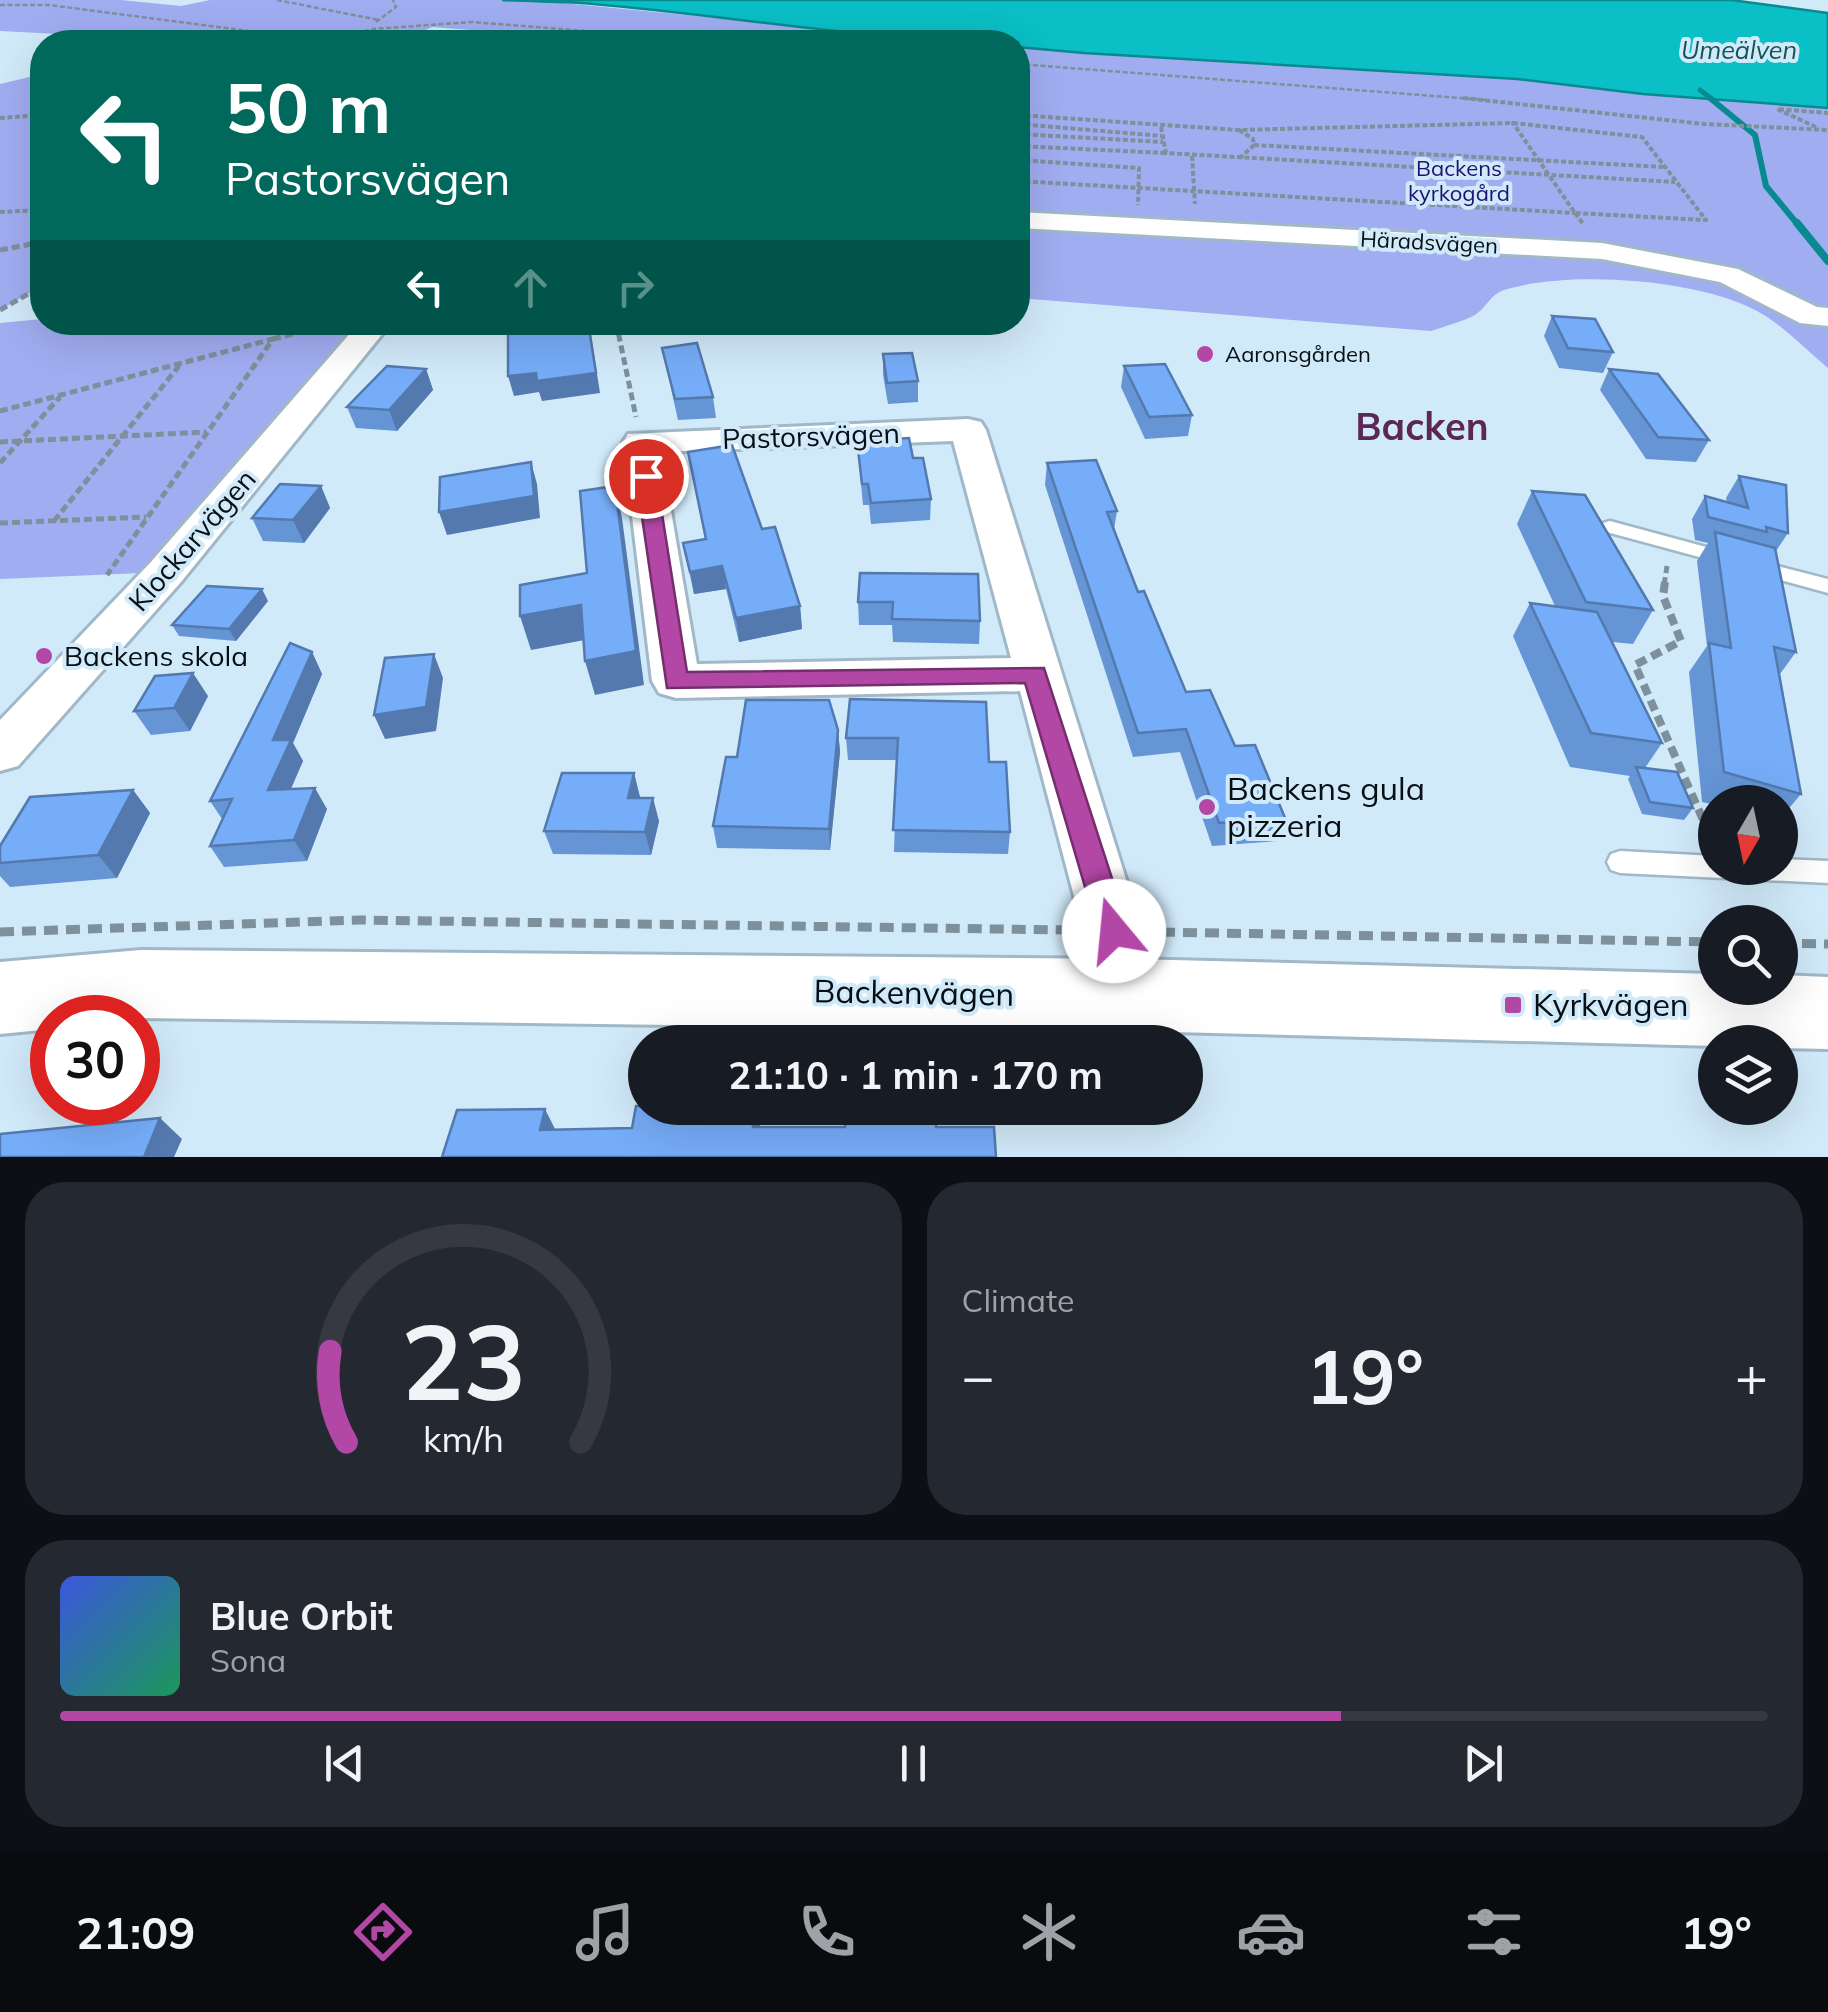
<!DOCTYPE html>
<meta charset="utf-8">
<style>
:root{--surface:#171b24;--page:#242831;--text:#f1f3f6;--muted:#9ea1a6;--line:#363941;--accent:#b347a6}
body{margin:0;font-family:Mulish,sans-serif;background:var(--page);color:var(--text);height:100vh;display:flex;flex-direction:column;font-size:38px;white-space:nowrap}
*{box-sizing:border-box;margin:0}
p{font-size:32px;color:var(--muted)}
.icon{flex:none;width:55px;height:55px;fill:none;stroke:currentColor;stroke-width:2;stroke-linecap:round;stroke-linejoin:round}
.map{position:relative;height:1157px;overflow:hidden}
.details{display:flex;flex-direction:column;gap:25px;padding:25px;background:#0d0f14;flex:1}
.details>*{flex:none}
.top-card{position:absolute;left:30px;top:30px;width:1000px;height:305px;border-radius:40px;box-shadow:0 10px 40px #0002;background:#00695c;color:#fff;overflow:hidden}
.needle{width:65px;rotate:189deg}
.buttons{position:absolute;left:1698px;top:785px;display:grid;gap:20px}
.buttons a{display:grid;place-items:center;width:100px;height:100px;border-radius:50%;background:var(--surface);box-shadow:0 10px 40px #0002;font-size:50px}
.speed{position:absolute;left:30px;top:995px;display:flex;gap:20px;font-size:50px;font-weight:700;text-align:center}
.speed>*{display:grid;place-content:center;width:130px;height:130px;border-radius:50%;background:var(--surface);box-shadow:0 10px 40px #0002;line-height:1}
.speed .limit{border:15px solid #d22;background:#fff;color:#111}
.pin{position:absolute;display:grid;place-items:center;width:85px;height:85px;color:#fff;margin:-42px;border:5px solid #fff;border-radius:50%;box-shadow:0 2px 10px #0007}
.me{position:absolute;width:110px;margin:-55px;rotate:343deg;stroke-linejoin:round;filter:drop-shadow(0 0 8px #0008)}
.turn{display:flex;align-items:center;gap:35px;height:210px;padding:0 30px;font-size:45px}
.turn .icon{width:130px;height:130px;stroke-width:2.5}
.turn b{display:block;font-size:70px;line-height:85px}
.lanes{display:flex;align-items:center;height:95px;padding:0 30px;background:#0003;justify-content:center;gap:50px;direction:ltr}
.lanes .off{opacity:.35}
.big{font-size:75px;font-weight:700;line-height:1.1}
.details .widget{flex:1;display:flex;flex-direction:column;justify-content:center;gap:15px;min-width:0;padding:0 35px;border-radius:40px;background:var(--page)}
.details .dial{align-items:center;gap:0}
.dial svg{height:260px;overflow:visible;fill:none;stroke:var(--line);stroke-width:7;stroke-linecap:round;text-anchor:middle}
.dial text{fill:var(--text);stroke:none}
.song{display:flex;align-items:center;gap:30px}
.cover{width:120px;height:120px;border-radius:15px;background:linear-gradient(135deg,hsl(230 70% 55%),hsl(150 70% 35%))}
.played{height:10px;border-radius:5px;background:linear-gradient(90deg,var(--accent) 75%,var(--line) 75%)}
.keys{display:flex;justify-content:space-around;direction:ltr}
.heat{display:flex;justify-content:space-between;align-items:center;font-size:55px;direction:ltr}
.details .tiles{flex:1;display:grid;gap:25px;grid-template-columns:1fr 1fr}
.widget:last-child{grid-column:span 2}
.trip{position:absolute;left:628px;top:1025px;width:575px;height:100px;border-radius:50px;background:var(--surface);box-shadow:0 10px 40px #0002;font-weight:700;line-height:100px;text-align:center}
.menu{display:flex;height:160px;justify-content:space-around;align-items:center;background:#090b0e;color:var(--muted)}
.menu .icon{width:70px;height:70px}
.menu .on{color:var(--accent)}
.menu b{font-size:45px;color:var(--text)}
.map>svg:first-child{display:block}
</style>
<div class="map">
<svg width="1828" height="1157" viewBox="0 0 1828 1157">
<rect width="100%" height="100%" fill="#d1eafa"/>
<g fill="#a0adf1">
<path d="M 0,0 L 121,0 L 181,6 L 210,0 L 531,0 L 966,42 L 526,42 L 537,35 L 432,27 L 401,42 L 216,42 L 0,31 Z"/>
<path d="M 1018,47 L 1517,79 L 1643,94 L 1828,108 L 1828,368 C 1805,349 1781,323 1755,310 C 1696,279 1568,270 1504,290 C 1491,294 1486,308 1475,315 C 1462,322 1445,326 1431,331 L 1018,298 Z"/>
<path d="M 42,74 L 42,286 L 0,310 L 0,84 Z"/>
<path d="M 42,319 L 42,322 L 377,323 L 166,572 L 0,579 L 0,323 Z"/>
</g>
<path fill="#0abfc5" stroke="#098a90" stroke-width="2.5" d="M 502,0 L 1731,0 L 1828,13 L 1828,108 L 1643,94 L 1517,79 L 1084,53 L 1018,47 L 1018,42 C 875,42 734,16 593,4 C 563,1 532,2 502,0 Z"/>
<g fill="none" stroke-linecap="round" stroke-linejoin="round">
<path stroke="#098a90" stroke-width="5" d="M 1700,90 L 1713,100"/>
<path stroke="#098a90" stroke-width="6" d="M 1710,98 L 1755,135 L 1766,186 L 1799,226"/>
<path stroke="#098a90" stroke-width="8" d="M 1797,223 L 1828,261"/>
<defs>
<g id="service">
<path d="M 1610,521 L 1732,554 L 1735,558 L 1725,564 L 1603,531 L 1601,527 L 1603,523 Z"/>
<path d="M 1758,561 L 1828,579 L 1828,593 L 1751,572 L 1748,567 L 1751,562 Z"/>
<path d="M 1620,851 L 1715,856 L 1715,868 L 1780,868 L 1780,859 L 1828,861 L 1828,883 L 1620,873 L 1611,870 L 1607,862 L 1611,854 Z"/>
</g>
<g id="minor">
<path d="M 1018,212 L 1602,243 L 1738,269 L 1817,307 L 1828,308 L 1828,326 L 1800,323 L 1720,282 L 1602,259 L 1018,228 Z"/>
<path d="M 360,322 L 392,322 L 181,582 L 18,766 L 0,771 L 0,720 L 151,562 Z"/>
<path d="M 968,419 L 981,422 L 986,430 L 1162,995 L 1153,1015 L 1131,1024 L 1109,1015 L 1100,995 L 1020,691 L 676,698 L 659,693 L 652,681 L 623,442 L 628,434 ZM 953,441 L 1011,658 L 697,664 L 661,452 Z"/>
</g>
<path id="tertiary" d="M 141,950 L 1131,959 L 1715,974 L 1715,988 L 1780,988 L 1780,975 L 1828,977 L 1828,1049 L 1780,1048 L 1780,1042 L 1715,1042 L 1715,1046 L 1131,1031 L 138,1018 L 52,1018 L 52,1029 L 0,1034 L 0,962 Z"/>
</defs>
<use href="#service" stroke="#a0b8c7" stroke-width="5"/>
<use href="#minor" stroke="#a0b8c7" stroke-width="6"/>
<use href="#tertiary" stroke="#a0b8c7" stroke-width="6"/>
<g stroke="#7e909b" stroke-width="2.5" stroke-dasharray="5 2.5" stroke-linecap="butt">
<path d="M 277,0 L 379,20"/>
<path d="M 0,5 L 49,5 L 326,41 L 373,29 L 472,22 L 725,42"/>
<path d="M 376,22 L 396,7 L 393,0"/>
<path d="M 1018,64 L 1486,100"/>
</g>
<g stroke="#7e909b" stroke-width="4" stroke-dasharray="5 2.5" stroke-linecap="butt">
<path d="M 1463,98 L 1704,124 L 1828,130"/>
<path d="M 1018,115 L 1238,130 L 1513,123"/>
<path d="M 0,118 L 42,115"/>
<path d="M 1513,123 L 1642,137 L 1706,220 L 1575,213 Z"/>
<path d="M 1018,124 L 1162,136"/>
<path d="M 1161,127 L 1166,153 L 1675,182"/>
<path d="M 1816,127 L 1777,109 L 1828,113"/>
<path d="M 1239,130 L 1253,139 L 1254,145 L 1240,158"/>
<path d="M 1018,134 L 1163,142"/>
<path d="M 1254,145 L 1664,167"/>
<path d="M 1018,146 L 1166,153"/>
<path d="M 1192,156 L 1195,204"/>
<path d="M 1018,160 L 1139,168 L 1138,205"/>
<path d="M 1018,181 L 1575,213"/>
<path d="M 0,212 L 42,210"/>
<path d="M 1575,213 L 1584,225"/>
</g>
<g stroke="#7e909b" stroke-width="5" stroke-dasharray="8 4" stroke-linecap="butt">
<path d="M 0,250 L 42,242"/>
<path d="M 0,310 L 42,286"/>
<path d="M 616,322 L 636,417"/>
<path d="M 273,339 L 335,323"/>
<path d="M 0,411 L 273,339 L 107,575"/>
<path d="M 0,442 L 206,432"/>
<path d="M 0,463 L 60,397"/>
<path d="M 54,521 L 179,366"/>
<path d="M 0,523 L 146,517"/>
<path d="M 1664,585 L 1667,566"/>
</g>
<path stroke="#7e909b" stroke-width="8" stroke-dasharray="11 6" stroke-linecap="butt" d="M 1665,582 L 1663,596 L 1681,641 L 1635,665 L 1711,838"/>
<g stroke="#7e909b" stroke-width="9" stroke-dasharray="14 8" stroke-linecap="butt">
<path d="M 1710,836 L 1712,840"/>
<path d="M 0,932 L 359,920 L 1068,930"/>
<path d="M 1161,932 L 1715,942"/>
<path d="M 1780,943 L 1828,944"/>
</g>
<use href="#service" fill="#fff" fill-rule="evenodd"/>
<use href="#minor" fill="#fff" fill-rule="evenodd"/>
<use href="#tertiary" fill="#fff" fill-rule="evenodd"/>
</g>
<g fill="#6595d5">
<path d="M 1552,316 L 1613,352 L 1603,373 L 1559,368 L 1544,336 Z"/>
<path d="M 662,348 L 713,397 L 716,418 L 678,420 Z"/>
<path d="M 883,354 L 918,381 L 918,402 L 888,404 L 883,375 Z"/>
<path d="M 1124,366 L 1192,415 L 1188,436 L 1145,439 L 1121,387 Z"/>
<path d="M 426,369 L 433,390 L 397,431 L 356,428 L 347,407 Z"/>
<path d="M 1609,369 L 1709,440 L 1696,462 L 1646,459 L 1600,390 Z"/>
<path d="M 857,441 L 913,458 L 931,499 L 930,520 L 871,524 L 869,505 L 863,505 Z"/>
<path d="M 688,452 L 762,529 L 800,606 L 802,629 L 739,642 L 726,589 L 694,594 L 683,543 L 705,539 Z"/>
<path d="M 1047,463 L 1117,511 L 1114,530 L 1138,592 L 1186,692 L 1235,746 L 1285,818 L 1277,841 L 1212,846 L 1180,752 L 1133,757 L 1045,485 Z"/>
<path d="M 1739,476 L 1788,533 L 1776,551 L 1796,652 L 1780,674 L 1801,794 L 1780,819 L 1780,802 L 1715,802 L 1715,805 L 1702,802 L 1689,672 L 1707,646 L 1697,561 L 1708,543 L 1695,540 L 1692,519 L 1705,496 L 1727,502 L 1726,498 Z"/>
<path d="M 321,486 L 330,508 L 304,543 L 263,541 L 252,518 Z"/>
<path d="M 1532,491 L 1653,610 L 1633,644 L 1612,642 L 1662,743 L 1645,768 L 1693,808 L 1684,820 L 1642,814 L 1628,779 L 1630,776 L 1570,767 L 1513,636 L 1530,603 L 1555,606 L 1517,524 Z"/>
<path d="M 860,573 L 980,621 L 979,644 L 893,642 L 892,625 L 859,625 L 858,602 Z"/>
<path d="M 268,601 L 236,641 L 179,636 L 172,625 Z"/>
<path d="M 312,652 L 322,674 L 293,743 L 303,761 L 290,789 L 327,809 L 307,861 L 224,867 L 210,846 L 222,819 L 210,801 Z"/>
<path d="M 208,696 L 190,731 L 151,735 L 134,711 Z"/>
<path d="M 850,699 L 989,762 L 1010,832 L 1008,854 L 894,852 L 897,760 L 848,760 L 846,738 Z"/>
<path d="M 838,730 L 840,752 L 830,850 L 717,848 L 713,826 L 737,757 Z"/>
<path d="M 634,773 L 640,798 L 659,821 L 651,855 L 553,854 L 544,831 Z"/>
<path d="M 133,790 L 150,813 L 117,878 L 10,887 L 0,876 L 0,846 Z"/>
</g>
<g fill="#5379ae">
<path d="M 589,322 L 600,393 L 542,401 L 539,392 L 514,396 L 508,376 Z"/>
<path d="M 426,369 L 433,390 L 397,431 L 389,410 Z"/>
<path d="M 531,462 L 537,484 L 540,518 L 447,535 L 439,512 Z"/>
<path d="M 321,486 L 330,508 L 304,543 L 293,520 Z"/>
<path d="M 615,486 L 622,518 L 644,685 L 595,695 L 585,661 Z"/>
<path d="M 722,566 L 726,589 L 694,594 L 690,572 Z"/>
<path d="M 262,589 L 268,601 L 236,641 L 229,629 Z"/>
<path d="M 581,605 L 590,639 L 531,650 L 520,616 Z"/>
<path d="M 800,606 L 802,629 L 739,642 L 736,618 Z"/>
<path d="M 312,652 L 322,674 L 293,743 L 303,761 L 281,812 L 268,790 L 273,740 Z"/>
<path d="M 434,654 L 443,678 L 436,731 L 385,739 L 374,715 Z"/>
<path d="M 193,673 L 208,696 L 190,731 L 174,708 Z"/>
<path d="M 838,730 L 840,752 L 830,850 L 829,829 Z"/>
<path d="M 634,773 L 640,797 L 634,821 L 628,798 Z"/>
<path d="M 315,788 L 327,809 L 307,861 L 294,840 Z"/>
<path d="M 133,790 L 150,813 L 117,878 L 98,855 Z"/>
<path d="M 653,798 L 659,821 L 651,855 L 645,832 Z"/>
<path d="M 755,1108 L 756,1108 L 764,1144 L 753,1127 Z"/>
<path d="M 545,1109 L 564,1147 L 540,1130 Z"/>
<path d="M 160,1118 L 182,1139 L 174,1157 L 144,1157 Z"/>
</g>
<g fill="#76adf8" stroke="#5379ae" stroke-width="2.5">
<path d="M 1552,316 L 1595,319 L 1613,352 L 1568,348 Z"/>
<path d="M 508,322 L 588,322 L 596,373 L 537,381 L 536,373 L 508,376 Z"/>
<path d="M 697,343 L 713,397 L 675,399 L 662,348 Z"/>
<path d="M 912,353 L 918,381 L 887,383 L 883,354 Z"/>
<path d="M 1165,364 L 1192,415 L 1149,417 L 1124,366 Z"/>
<path d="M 387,366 L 426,369 L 389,410 L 347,407 Z"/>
<path d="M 1609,369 L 1658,374 L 1709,440 L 1658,437 Z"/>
<path d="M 909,438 L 913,458 L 923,458 L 931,499 L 871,503 L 868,484 L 862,484 L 857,441 Z"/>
<path d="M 732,445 L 762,529 L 775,527 L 800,606 L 736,618 L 722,566 L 690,572 L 683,543 L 706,539 L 688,452 Z"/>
<path d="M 1096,460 L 1117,511 L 1107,512 L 1138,592 L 1144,591 L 1186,692 L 1210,690 L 1235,746 L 1255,745 L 1285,818 L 1219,823 L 1186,729 L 1138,733 L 1047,463 Z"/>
<path d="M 531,462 L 534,496 L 439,512 L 440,477 Z"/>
<path d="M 1739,476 L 1786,485 L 1788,533 L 1766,527 L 1767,532 L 1708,517 L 1705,496 L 1748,508 Z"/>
<path d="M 280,484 L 321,486 L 293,520 L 252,518 Z"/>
<path d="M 615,486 L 636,651 L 585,661 L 581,605 L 520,616 L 520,585 L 587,573 L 580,491 Z"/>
<path d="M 1532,491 L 1585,495 L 1653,610 L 1586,602 Z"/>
<path d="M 1715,532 L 1775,548 L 1796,652 L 1774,647 L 1801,794 L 1724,772 L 1709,643 L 1731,648 Z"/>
<path d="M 860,573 L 978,574 L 980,621 L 892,619 L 893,602 L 858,602 Z"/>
<path d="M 207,586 L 262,589 L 229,629 L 172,625 Z"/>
<path d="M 1530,603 L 1597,612 L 1662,743 L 1591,733 Z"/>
<path d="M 290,643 L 312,652 L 273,740 L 291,740 L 268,790 L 315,788 L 294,840 L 210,846 L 232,799 L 210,801 Z"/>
<path d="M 434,654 L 426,707 L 374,715 L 385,658 Z"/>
<path d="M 193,673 L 174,708 L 134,711 L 155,676 Z"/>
<path d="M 850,699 L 986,702 L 989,762 L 1006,762 L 1010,832 L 893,830 L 898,738 L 846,738 Z"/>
<path d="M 746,700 L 829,700 L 838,730 L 829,829 L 713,826 L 726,757 L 737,757 Z"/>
<path d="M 1636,767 L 1677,772 L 1693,808 L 1650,802 Z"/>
<path d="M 562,773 L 634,773 L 628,798 L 653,798 L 645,832 L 544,831 Z"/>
<path d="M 133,790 L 98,855 L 0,863 L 0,846 L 30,797 Z"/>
<path d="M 636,1106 L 645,1106 L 645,1108 L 755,1108 L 753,1127 L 845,1127 L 846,1108 L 936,1108 L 936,1127 L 994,1127 L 996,1157 L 442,1157 L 457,1110 L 545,1109 L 540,1130 L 632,1128 Z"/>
<path d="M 160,1118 L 144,1157 L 0,1157 L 0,1134 Z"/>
</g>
<path fill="#b347a6" stroke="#742e6c" stroke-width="2.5" d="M 646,470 L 656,476 L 687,672 L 1044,668 L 1129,931 L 1125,941 L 1114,945 L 1102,941 L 1098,931 L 1025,683 L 667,688 L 636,476 Z"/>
<g fill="#b347a6" stroke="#d1eafa" stroke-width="4">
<circle cx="1205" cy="354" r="10"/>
<circle cx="44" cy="656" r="10"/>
<circle cx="1207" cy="807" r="10"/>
<rect x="1503" y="995" width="20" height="20" rx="5"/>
</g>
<g text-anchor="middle" stroke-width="8" stroke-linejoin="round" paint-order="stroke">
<g font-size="22" fill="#1d1273" stroke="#d1eafa">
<text x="1459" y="176">Backens<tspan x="1459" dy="25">kyrkogård</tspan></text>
</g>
<g font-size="22" fill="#070f14" stroke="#d1eafa">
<text transform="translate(1429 242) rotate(3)" y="8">Häradsvägen</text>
</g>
<g font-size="22" fill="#070f14" stroke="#d1eafa" text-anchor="start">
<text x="1225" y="362">Aaronsgården</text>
</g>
<g font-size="25" font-style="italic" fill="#145356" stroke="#d1eafa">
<text x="1739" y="59">Umeälven</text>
</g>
<g font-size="28" fill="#070f14" stroke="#d1eafa">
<text transform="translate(811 436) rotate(-2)" y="10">Pastorsvägen</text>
<text transform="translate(192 540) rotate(-49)" y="10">Klockarvägen</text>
</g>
<g font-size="28" fill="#070f14" stroke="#d1eafa" text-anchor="start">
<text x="64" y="666">Backens skola</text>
</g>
<g font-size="32" fill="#070f14" stroke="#d1eafa" text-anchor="start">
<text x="1227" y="800">Backens gula<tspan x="1227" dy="37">pizzeria</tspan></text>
<text x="1533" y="1016">Kyrkvägen</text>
</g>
<g font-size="32" fill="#070f14" stroke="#d1eafa">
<text transform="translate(914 993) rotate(1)" y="11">Backenvägen</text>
</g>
<g font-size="38" font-weight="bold" fill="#5c2755" stroke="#d1eafa">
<text x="1422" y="440">Backen</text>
</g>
</g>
</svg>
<div class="buttons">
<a><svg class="needle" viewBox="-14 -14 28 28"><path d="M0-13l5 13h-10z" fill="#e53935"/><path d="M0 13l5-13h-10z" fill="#9ea1a6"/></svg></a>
<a><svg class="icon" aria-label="search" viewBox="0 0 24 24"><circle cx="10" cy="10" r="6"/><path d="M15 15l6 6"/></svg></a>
<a><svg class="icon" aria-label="layers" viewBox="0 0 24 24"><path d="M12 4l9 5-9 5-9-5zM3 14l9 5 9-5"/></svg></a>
</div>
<div class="speed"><div class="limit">30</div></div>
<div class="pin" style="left:646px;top:476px;background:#d93025"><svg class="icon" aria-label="arrive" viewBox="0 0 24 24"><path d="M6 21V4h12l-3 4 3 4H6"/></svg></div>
<svg class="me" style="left:1114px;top:931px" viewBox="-20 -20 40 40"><circle r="19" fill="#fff"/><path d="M0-13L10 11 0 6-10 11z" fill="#b347a6"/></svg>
<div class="trip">21:10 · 1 min · 170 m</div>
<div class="top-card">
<div class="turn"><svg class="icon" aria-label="left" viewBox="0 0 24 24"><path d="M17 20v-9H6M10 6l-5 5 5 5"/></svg><div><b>50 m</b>Pastorsvägen</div></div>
<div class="lanes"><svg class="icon" aria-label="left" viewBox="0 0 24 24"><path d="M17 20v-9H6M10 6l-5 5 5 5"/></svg><svg class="icon off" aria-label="ahead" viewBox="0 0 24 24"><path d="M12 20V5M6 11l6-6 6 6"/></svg><svg class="icon off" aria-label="right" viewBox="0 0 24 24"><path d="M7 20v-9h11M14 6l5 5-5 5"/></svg></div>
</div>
</div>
<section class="details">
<div class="tiles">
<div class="widget dial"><svg viewBox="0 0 100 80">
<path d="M14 69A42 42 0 1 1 86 69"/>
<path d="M14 69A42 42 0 0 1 9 41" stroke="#b347a6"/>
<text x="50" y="56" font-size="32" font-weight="700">23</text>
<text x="50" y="72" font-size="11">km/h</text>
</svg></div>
<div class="widget"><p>Climate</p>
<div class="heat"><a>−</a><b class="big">19°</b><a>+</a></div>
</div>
<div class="widget">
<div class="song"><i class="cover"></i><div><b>Blue Orbit</b><p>Sona</p></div></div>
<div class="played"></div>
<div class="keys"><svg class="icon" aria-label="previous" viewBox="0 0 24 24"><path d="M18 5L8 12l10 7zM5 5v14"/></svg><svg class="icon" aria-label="pause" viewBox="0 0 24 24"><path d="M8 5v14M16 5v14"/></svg><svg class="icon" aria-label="next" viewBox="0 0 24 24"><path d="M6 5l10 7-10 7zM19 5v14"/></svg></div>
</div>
</div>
</section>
<nav class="menu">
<b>21:09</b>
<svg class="icon on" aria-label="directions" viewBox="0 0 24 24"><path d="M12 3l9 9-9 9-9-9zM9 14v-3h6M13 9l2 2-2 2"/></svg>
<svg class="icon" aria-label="music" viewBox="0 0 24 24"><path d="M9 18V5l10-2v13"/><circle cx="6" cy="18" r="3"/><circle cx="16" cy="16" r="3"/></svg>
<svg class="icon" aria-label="phone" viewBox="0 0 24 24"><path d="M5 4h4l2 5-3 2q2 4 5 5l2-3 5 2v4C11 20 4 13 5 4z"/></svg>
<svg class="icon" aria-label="climate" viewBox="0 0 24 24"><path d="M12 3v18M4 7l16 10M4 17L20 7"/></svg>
<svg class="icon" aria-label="car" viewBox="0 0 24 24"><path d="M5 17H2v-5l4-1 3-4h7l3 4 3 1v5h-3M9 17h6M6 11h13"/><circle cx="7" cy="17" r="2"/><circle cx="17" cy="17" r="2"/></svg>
<svg class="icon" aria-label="filters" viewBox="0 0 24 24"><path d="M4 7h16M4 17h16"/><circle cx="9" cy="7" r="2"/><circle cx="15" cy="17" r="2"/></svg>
<b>19°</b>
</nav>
